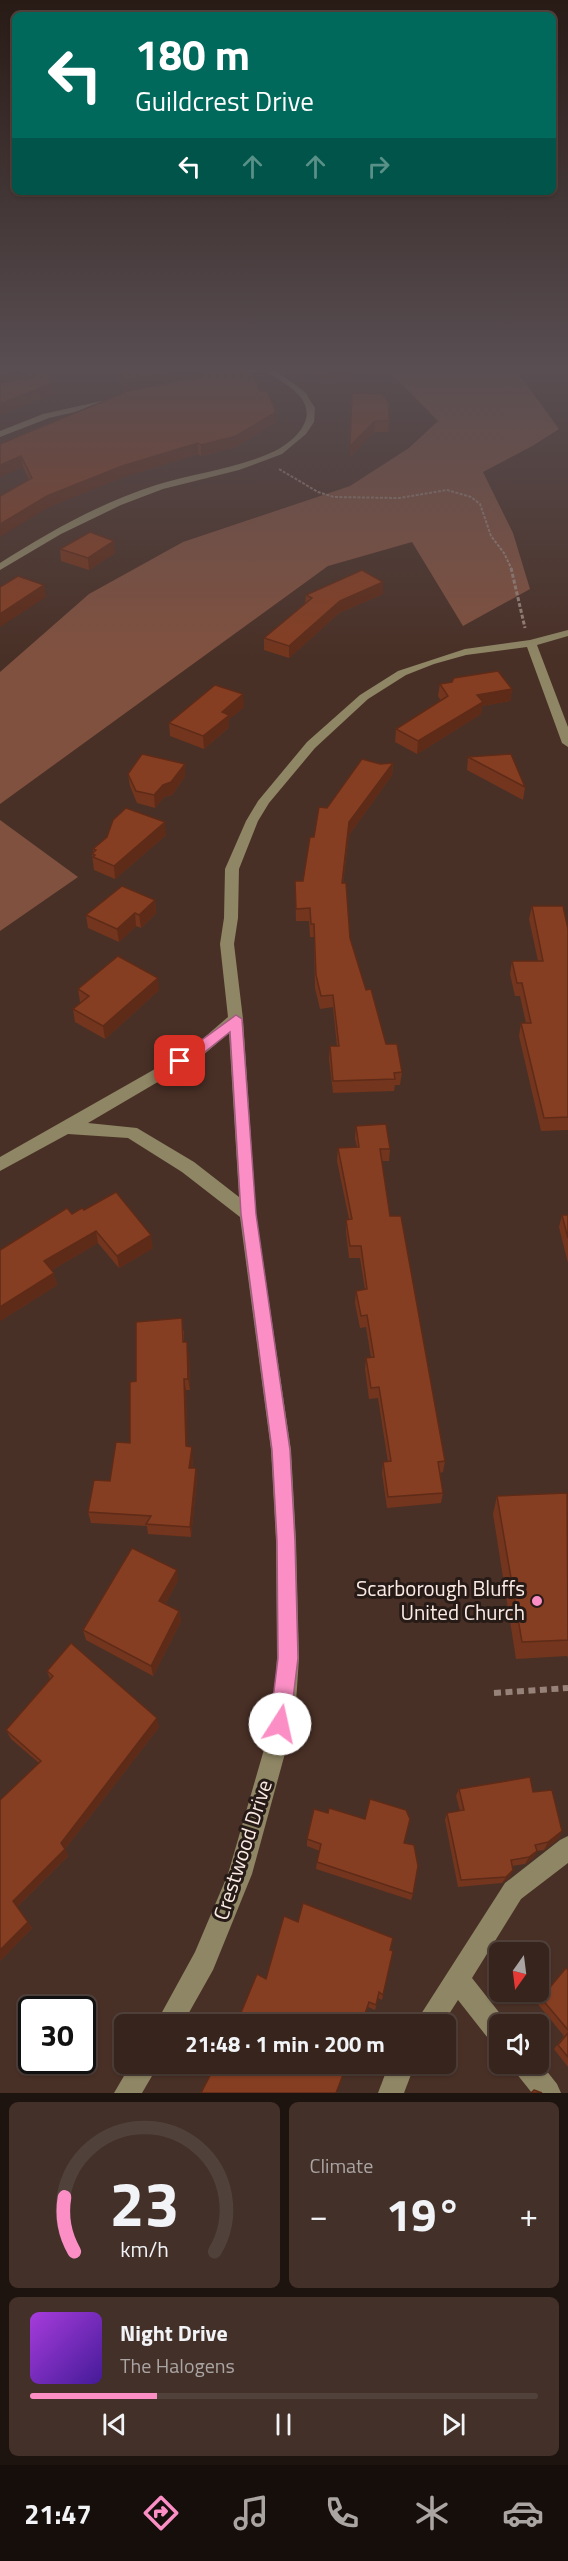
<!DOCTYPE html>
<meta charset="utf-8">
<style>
:root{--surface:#37241c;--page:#423029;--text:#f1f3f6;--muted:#aaa4a3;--line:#51413b;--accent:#fb8fc5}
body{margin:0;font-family:"Titillium Web",sans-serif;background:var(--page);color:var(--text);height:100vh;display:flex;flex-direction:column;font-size:22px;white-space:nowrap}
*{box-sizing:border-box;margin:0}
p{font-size:20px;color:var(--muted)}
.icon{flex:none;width:33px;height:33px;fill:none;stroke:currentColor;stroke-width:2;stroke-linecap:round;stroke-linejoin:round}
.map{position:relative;height:2093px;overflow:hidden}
.panel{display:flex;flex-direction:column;gap:9px;padding:9px;background:#1e140f;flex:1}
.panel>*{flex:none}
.guide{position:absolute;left:12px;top:12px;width:544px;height:183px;border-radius:9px;box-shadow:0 2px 4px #0004,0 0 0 2px var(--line);background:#00695c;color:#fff;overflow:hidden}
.needle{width:39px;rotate:194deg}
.tools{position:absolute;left:489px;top:1942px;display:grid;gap:12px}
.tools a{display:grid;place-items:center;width:60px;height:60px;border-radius:9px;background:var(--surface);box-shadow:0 2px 4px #0004,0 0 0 2px var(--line);font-size:30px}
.speed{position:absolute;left:18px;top:1996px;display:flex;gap:12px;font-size:30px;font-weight:700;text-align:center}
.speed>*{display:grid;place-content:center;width:78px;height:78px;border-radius:50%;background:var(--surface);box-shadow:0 2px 4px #0004,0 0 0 2px var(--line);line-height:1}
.speed .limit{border:3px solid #111;border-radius:9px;background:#fff;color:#111}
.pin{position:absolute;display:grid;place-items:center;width:51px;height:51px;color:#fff;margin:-26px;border-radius:12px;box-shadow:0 3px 9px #0006}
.me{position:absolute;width:66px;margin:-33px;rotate:10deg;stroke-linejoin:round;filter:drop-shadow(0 0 4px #0008)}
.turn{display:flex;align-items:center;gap:21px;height:126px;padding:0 24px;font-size:27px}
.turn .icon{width:78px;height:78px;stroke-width:2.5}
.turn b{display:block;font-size:42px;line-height:51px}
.lanes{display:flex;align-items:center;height:57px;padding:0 24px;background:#0003;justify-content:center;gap:30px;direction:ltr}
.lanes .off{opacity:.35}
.big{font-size:45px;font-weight:700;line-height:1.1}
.panel .widget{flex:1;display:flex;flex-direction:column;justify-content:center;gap:9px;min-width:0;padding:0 21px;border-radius:9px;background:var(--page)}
.panel .dial{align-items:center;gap:0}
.dial svg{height:156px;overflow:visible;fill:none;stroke:var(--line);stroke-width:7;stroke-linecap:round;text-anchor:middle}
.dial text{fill:var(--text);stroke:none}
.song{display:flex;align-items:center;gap:18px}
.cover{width:72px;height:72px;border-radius:9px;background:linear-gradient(135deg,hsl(280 70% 55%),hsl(260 70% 35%))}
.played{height:6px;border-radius:3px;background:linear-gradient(90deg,var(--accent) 25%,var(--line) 25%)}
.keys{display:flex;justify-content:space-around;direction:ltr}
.heat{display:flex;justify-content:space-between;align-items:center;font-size:33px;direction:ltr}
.panel .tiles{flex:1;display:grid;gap:9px;grid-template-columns:1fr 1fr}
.widget:last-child{grid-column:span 2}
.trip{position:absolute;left:114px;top:2014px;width:342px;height:60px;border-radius:9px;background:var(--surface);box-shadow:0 2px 4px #0004,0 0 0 2px var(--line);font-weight:700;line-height:60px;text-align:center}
.dock{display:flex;height:96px;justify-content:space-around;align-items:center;background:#160e0b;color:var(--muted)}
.dock .icon{width:42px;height:42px}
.dock .current{color:var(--accent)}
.dock b{font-size:27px;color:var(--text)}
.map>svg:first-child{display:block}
</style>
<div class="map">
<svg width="568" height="2093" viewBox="0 0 568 2093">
<rect width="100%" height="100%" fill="#493026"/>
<g fill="#81513f">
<path d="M 433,366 L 513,366 L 559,429 L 534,445 L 483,472 L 513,533 L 530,589 L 463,626 L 412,542 L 328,566 L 0,804 L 0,672 L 89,594 L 183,542 L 350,486 L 409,448 L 438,421 L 393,375 Z"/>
<path d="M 0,820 L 78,877 L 0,931 Z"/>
</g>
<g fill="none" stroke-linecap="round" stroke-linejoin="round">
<path stroke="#978279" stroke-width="2" stroke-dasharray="3 1.5" stroke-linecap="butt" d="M 279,469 L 318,492 L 334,497 L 399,498 L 447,490 L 471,497 L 480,504 L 491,536 L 504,553 L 512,570"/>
<path stroke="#978279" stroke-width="3" stroke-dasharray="4 2" stroke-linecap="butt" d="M 511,568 L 525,628"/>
<path stroke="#978279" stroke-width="6" stroke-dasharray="7 4.5" stroke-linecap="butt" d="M 494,1693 L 568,1688"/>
<g fill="#8f8665" fill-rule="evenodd">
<path d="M 260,366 L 276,366 L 272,368 L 305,392 L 315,408 L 314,422 L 306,434 L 282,454 L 239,470 L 163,489 L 121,505 L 61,534 L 0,570 L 0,563 C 49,532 100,503 156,485 C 195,473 237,469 275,451 C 288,444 302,433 306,419 C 312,395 280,381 264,370 L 226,378 L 222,376 Z"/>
<path d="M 115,398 L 119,400 L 118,402 L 49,418 L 0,437 L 0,431 L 43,414 Z"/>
<path d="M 568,630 L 568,636 L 537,645 L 568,727 L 568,747 L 562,743 L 527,647 L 466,655 L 434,664 L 406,675 L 368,699 L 315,748 L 269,803 L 258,821 L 239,869 L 238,918 L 234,944 L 243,1019 L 256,1214 L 291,1450 L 296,1541 L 299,1658 L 296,1702 L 287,1746 L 252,1874 L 213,1970 L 182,2025 L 155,2025 L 195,1952 L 228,1874 L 265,1746 L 274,1702 L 277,1658 L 276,1541 L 271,1450 L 240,1217 L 182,1172 L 128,1138 L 68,1134 L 0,1171 L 0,1157 L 192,1048 L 228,1017 L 220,944 L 224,918 L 225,869 L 246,821 L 258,801 L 307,742 L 360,695 L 398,671 L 465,649 L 530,640 ZM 229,1033 L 239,1197 L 194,1162 L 137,1128 L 88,1123 L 202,1056 Z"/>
<path d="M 568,1836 L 568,1863 L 521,1899 L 472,1978 L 509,2025 L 500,2025 L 500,2045 L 491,2042 L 458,2000 L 442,2025 L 414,2025 L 505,1883 L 560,1840 Z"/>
<path d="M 538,2060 L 557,2084 L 561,2093 L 532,2093 L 516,2073 L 512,2064 L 538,2064 Z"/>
<path d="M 131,2064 L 159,2064 L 142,2093 L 114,2093 Z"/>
<path d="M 389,2064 L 415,2064 L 404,2093 L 378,2093 Z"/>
</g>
</g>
<g fill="#73351d">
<path d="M 116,366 L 230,366 L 230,369 L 259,391 L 276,412 L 276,422 L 236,447 L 201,456 L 198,454 L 123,477 L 49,507 L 29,480 L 23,467 L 0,444 L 125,392 L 117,371 Z"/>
<path d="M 305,366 L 392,366 L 328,380 Z"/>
<path d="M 352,393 L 389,421 L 388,432 L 374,432 L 350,457 Z"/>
<path d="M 60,549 L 115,553 L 89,570 L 61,561 Z"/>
<path d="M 383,594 L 339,613 L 289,658 L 264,650 L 264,638 L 305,603 L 306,595 Z"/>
<path d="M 440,684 L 512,689 L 510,701 L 482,706 L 481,714 L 417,754 L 395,742 L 396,729 L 441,701 L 438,696 Z"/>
<path d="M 244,707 L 229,719 L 229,727 L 227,729 L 204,749 L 170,736 L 169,723 Z"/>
<path d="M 468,757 L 525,787 L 523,800 L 467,770 Z"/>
<path d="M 393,763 L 392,775 L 349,835 L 343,883 L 350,938 L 366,990 L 386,1044 L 402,1072 L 400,1085 L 395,1085 L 394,1091 L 333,1093 L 329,1059 L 330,1046 L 337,1046 L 333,1007 L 320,1009 L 315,988 L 314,937 L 310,937 L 309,921 L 296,921 L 295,881 L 303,881 L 314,837 L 327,808 L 380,764 Z"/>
<path d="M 185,764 L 185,776 L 172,795 L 164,797 L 155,808 L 137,803 L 130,786 L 128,774 Z"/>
<path d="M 166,835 L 115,879 L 94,870 L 92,854 L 93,853 L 93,849 L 107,837 Z"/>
<path d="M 155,900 L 156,913 L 141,928 L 136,926 L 119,942 L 88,928 L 86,915 Z"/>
<path d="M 532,906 L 568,929 L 568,1130 L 541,1131 L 519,1036 L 521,1023 L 526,1023 L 520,996 L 515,996 L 510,974 L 512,961 L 538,961 L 529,919 Z"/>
<path d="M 78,989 L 159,990 L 105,1039 L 75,1022 L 73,1009 L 81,1003 L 80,1002 Z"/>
<path d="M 356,1126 L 390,1149 L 389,1161 L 382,1161 L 390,1216 L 445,1461 L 443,1472 L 440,1473 L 443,1493 L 441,1503 L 387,1508 L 382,1473 L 383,1462 L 388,1462 L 378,1398 L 369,1399 L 365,1369 L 366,1358 L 371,1357 L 366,1327 L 360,1328 L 355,1303 L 356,1291 L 365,1290 L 360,1258 L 349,1258 L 346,1232 L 346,1220 L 349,1219 L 337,1161 L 338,1148 L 357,1147 L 355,1138 Z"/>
<path d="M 84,1210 L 153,1248 L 119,1268 L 98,1243 L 52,1270 L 57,1285 L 0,1321 L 72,1214 Z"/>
<path d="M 562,1215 L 568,1215 L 568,1263 L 559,1227 Z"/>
<path d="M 184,1330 L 184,1342 L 189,1354 L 190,1390 L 186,1390 L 187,1446 L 193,1458 L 192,1468 L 196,1468 L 197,1479 L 191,1537 L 148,1534 L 147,1526 L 91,1523 L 88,1512 L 110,1481 L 130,1443 L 136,1381 Z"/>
<path d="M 568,1495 L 568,1658 L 567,1656 L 516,1659 L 493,1514 L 497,1496 Z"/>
<path d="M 178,1580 L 165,1604 L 179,1611 L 181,1621 L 153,1676 L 86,1640 L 83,1630 Z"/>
<path d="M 47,1671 L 159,1727 L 65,1849 L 68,1856 L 17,1907 L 32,1928 L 0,1961 L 39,1763 L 11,1739 L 6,1730 L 50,1679 Z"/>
<path d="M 459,1789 L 533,1792 L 562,1831 L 558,1839 L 544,1850 L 537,1851 L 533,1858 L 525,1864 L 512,1866 L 513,1870 L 509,1877 L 502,1883 L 458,1887 L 445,1820 L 447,1813 L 460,1811 L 456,1796 Z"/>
<path d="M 307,1839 L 404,1843 L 413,1894 L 411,1900 L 316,1869 L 317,1862 L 320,1851 L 307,1846 Z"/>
<path d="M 298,1922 L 390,1950 L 383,1995 L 382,2000 L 378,1998 L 375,2010 L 368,2007 L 361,2025 L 238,2025 L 238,2020 L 266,1979 Z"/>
<path d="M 566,1968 L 568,1970 L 568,2067 L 554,2049 L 564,2036 L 537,2003 Z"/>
</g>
<g fill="#5e2b18">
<path d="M 18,366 L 37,366 L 0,389 L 0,377 Z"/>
<path d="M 199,366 L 230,366 L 230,370 L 125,393 L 124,382 Z"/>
<path d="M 345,366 L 392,366 L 328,380 L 328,370 Z"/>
<path d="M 53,383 L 54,394 L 0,415 L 0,404 Z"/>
<path d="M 276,412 L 276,422 L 236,447 L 201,456 L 201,445 Z"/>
<path d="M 375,421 L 374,432 L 350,457 L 350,446 Z"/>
<path d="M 198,443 L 198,454 L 123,477 L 49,507 L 0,537 L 0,524 L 47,496 L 122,466 Z"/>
<path d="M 21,456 L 23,467 L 0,477 L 0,465 Z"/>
<path d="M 114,541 L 115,553 L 89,570 L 88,558 Z"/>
<path d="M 383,582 L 383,594 L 339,613 L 289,658 L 289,646 L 340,601 Z"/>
<path d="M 44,585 L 46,597 L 0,627 L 0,614 Z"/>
<path d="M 512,689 L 510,701 L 482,706 L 481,714 L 417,754 L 418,741 L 477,695 Z"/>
<path d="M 243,694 L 244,707 L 229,719 L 229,727 L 204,749 L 203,736 L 222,712 Z"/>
<path d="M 393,763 L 392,775 L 349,835 L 341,896 L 342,883 L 349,822 Z"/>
<path d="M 185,764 L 185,776 L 172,795 L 164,797 L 155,808 L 154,795 L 163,785 Z"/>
<path d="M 165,822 L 166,835 L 115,879 L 114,866 Z"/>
<path d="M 155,900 L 156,913 L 141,928 L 139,915 Z"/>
<path d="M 135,913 L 136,926 L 119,942 L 117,929 Z"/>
<path d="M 158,978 L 159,990 L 105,1039 L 103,1026 Z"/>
<path d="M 96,1231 L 98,1243 L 47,1273 L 44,1261 Z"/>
<path d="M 151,1235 L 153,1248 L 119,1268 L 117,1256 Z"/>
<path d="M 54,1273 L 57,1285 L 0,1321 L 0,1307 Z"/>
<path d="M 187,1342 L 189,1354 L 190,1390 L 188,1379 Z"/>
<path d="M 184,1379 L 186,1390 L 188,1457 L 186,1446 Z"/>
<path d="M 192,1447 L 193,1458 L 191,1479 L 189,1468 Z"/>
<path d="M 196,1468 L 197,1479 L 191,1537 L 190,1527 Z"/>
<path d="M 177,1570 L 178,1580 L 161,1611 L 159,1601 Z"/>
<path d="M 179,1611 L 181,1621 L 153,1676 L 151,1666 Z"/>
<path d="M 157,1718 L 159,1727 L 65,1849 L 68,1856 L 17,1907 L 13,1901 L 61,1843 Z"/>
<path d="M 562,1831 L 558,1839 L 544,1850 L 548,1842 Z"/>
<path d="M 537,1851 L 533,1858 L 525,1864 L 529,1857 Z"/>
<path d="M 513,1870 L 509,1877 L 502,1883 L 506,1877 Z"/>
<path d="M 28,1922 L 32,1928 L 0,1961 L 0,1950 Z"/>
</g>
<g fill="#863e22" stroke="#5e2b18" stroke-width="1.5">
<path d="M 0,366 L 18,366 L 0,377 Z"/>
<path d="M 118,366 L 199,366 L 124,382 Z"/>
<path d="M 322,366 L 345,366 L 328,370 Z"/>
<path d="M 240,367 L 258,380 L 259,391 L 267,391 L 276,412 L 236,436 L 201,445 L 198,443 L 122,466 L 47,496 L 0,524 L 0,496 L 32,478 L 21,456 L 0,465 L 0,444 L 128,391 Z"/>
<path d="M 50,372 L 53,383 L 0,404 L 0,383 Z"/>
<path d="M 352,393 L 381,394 L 389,402 L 389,421 L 375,421 L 350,446 Z"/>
<path d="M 90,532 L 114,541 L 88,558 L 60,549 Z"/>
<path d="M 362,570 L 383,582 L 340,601 L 289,646 L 264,638 L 312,598 L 306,595 Z"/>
<path d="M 18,576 L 44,585 L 0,614 L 0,587 Z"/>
<path d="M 498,671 L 512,689 L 477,695 L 483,702 L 418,741 L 396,729 L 448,696 L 440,684 L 452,682 L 454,678 Z"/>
<path d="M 215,685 L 243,694 L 222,712 L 229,715 L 227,717 L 203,736 L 169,723 Z"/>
<path d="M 142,754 L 185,764 L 171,782 L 163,785 L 154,795 L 136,791 L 128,774 Z"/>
<path d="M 511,754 L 525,787 L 468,757 Z"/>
<path d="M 362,759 L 380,764 L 393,763 L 349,822 L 342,883 L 346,883 L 350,938 L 366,990 L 371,989 L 386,1044 L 397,1044 L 402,1072 L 394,1073 L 395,1079 L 333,1081 L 330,1046 L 339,1046 L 333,995 L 321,996 L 316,975 L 314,924 L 311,924 L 310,908 L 296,909 L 295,881 L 303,881 L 310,837 L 314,837 L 319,807 L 327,808 Z"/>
<path d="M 126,808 L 165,822 L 114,866 L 93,857 L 95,855 L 92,854 L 96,850 L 93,849 L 107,837 L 113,820 Z"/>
<path d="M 122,886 L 155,900 L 139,915 L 135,913 L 117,929 L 86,915 Z"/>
<path d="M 532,906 L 563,906 L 568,929 L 568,1117 L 544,1118 L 521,1023 L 531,1023 L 522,983 L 517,983 L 512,961 L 543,961 Z"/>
<path d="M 118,956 L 158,978 L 103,1026 L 73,1009 L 89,996 L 78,989 Z"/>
<path d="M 386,1124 L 390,1149 L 380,1149 L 390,1216 L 401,1216 L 412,1277 L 445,1461 L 438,1462 L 443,1493 L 388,1497 L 383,1462 L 391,1461 L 379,1387 L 371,1388 L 366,1358 L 374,1357 L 367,1315 L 361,1316 L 356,1291 L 367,1289 L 361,1246 L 350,1246 L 346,1220 L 352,1219 L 338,1148 L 359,1147 L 356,1126 Z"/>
<path d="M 116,1192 L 151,1235 L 117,1256 L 96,1231 L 44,1261 L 54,1273 L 0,1307 L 0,1250 L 67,1208 L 72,1214 L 82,1208 L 84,1210 Z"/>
<path d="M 562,1215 L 568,1215 L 568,1238 Z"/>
<path d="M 182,1318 L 183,1342 L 187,1342 L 188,1379 L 184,1379 L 186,1446 L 192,1447 L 189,1468 L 196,1468 L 190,1527 L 146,1524 L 151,1516 L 88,1512 L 94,1480 L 110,1481 L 116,1442 L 130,1443 L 130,1382 L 136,1381 L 136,1322 Z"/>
<path d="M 567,1493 L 568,1640 L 522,1642 L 497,1496 Z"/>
<path d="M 132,1548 L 177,1570 L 159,1601 L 179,1611 L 151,1666 L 83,1630 Z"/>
<path d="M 71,1643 L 157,1718 L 61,1843 L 65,1849 L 13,1901 L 28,1922 L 0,1950 L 0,1800 L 41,1761 L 6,1730 L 53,1676 L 47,1671 Z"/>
<path d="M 530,1777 L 533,1792 L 552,1790 L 562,1831 L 548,1842 L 535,1845 L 537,1851 L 529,1857 L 511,1860 L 513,1870 L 506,1877 L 461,1880 L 447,1813 L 464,1810 L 459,1789 Z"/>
<path d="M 370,1799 L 406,1810 L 410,1819 L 404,1843 L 414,1845 L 418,1866 L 413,1894 L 317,1862 L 321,1844 L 307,1839 L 314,1809 L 328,1813 L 329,1808 L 365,1819 Z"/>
<path d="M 303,1903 L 393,1938 L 390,1950 L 393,1951 L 383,1995 L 379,1992 L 376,2005 L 369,2002 L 361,2025 L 246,2025 L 238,2020 L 257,1974 L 266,1979 L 284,1916 L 298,1922 Z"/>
<path d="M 566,1968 L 568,1970 L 568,2030 L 541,1998 Z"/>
<path d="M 568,2033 L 568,2057 L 558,2045 Z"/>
<path d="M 216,2064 L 226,2064 L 235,2071 L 237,2064 L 347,2064 L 336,2093 L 201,2093 Z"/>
<path d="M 534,2090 L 542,2093 L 531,2093 Z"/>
</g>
<linearGradient id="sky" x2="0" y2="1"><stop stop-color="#281a15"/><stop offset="0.56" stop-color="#594e52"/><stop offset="1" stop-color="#594e52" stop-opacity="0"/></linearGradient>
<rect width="568" height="659" fill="url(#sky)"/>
<path fill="#fb8fc5" stroke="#a35d80" stroke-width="1.5" d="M 236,1015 L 242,1019 L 256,1214 L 290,1450 L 295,1541 L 298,1658 L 290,1724 L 287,1731 L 280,1734 L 273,1731 L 270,1724 L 278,1658 L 277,1541 L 272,1450 L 241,1214 L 230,1032 L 201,1055 L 185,1065 L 175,1065 L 173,1061 Z"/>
<circle fill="#fb8fc5" stroke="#271b17" stroke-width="2" cx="537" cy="1601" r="6"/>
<g text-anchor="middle" stroke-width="6" stroke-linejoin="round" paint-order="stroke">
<g font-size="21" fill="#fcebe5" stroke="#271b17" text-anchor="end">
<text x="525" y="1596">Scarborough Bluffs<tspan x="525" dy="24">United Church</tspan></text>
</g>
<g font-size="21" fill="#fcebe5" stroke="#271b17">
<text transform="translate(243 1850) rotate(-72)" y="7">Crestwood Drive</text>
</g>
</g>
</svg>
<div class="tools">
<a><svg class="needle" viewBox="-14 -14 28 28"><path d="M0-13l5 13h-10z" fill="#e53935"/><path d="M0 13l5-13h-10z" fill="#aaa4a3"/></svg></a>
<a><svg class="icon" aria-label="sound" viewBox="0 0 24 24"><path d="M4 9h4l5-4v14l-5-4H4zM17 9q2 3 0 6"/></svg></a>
</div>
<div class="speed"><div class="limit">30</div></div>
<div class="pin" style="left:180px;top:1061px;background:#d93025"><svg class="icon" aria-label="arrive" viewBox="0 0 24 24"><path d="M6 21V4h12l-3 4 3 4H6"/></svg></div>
<svg class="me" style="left:280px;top:1724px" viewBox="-20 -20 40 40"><circle r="19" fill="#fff"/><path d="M0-13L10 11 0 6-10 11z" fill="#fb8fc5"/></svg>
<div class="trip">21:48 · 1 min · 200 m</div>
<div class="guide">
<div class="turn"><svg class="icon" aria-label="left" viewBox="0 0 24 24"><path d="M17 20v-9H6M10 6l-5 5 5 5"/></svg><div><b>180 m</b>Guildcrest Drive</div></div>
<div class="lanes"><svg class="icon" aria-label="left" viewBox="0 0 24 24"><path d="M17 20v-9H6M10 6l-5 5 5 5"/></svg><svg class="icon off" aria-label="ahead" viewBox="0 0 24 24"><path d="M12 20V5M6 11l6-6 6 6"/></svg><svg class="icon off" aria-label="ahead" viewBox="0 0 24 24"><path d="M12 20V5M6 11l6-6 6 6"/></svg><svg class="icon off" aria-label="right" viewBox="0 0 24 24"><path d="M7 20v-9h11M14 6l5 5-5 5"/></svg></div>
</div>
</div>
<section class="panel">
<div class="tiles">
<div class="widget dial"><svg viewBox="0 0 100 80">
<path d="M14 69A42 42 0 1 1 86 69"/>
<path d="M14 69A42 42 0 0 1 9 41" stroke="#fb8fc5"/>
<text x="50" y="56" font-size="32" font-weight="700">23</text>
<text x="50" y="72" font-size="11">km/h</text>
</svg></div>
<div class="widget"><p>Climate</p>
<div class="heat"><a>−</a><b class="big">19°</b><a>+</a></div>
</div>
<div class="widget">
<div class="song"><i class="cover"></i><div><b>Night Drive</b><p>The Halogens</p></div></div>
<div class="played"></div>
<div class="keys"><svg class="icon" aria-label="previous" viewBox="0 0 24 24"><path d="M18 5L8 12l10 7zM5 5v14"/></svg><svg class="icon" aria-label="pause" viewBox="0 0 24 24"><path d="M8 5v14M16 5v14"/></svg><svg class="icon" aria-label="next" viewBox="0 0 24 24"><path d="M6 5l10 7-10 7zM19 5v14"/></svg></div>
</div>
</div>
</section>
<nav class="dock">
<b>21:47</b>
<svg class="icon current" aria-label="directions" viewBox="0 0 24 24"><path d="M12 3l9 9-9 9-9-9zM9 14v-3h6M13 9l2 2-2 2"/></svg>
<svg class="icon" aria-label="music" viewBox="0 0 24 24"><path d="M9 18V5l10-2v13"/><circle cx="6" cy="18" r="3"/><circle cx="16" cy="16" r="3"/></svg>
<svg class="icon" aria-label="phone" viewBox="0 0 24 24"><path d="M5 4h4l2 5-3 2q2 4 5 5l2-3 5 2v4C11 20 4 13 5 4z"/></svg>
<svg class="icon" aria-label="climate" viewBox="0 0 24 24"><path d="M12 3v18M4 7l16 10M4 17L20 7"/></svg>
<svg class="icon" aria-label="car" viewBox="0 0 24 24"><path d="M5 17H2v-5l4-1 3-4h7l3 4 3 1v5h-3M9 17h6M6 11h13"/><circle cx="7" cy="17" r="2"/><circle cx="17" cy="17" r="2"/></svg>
</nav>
